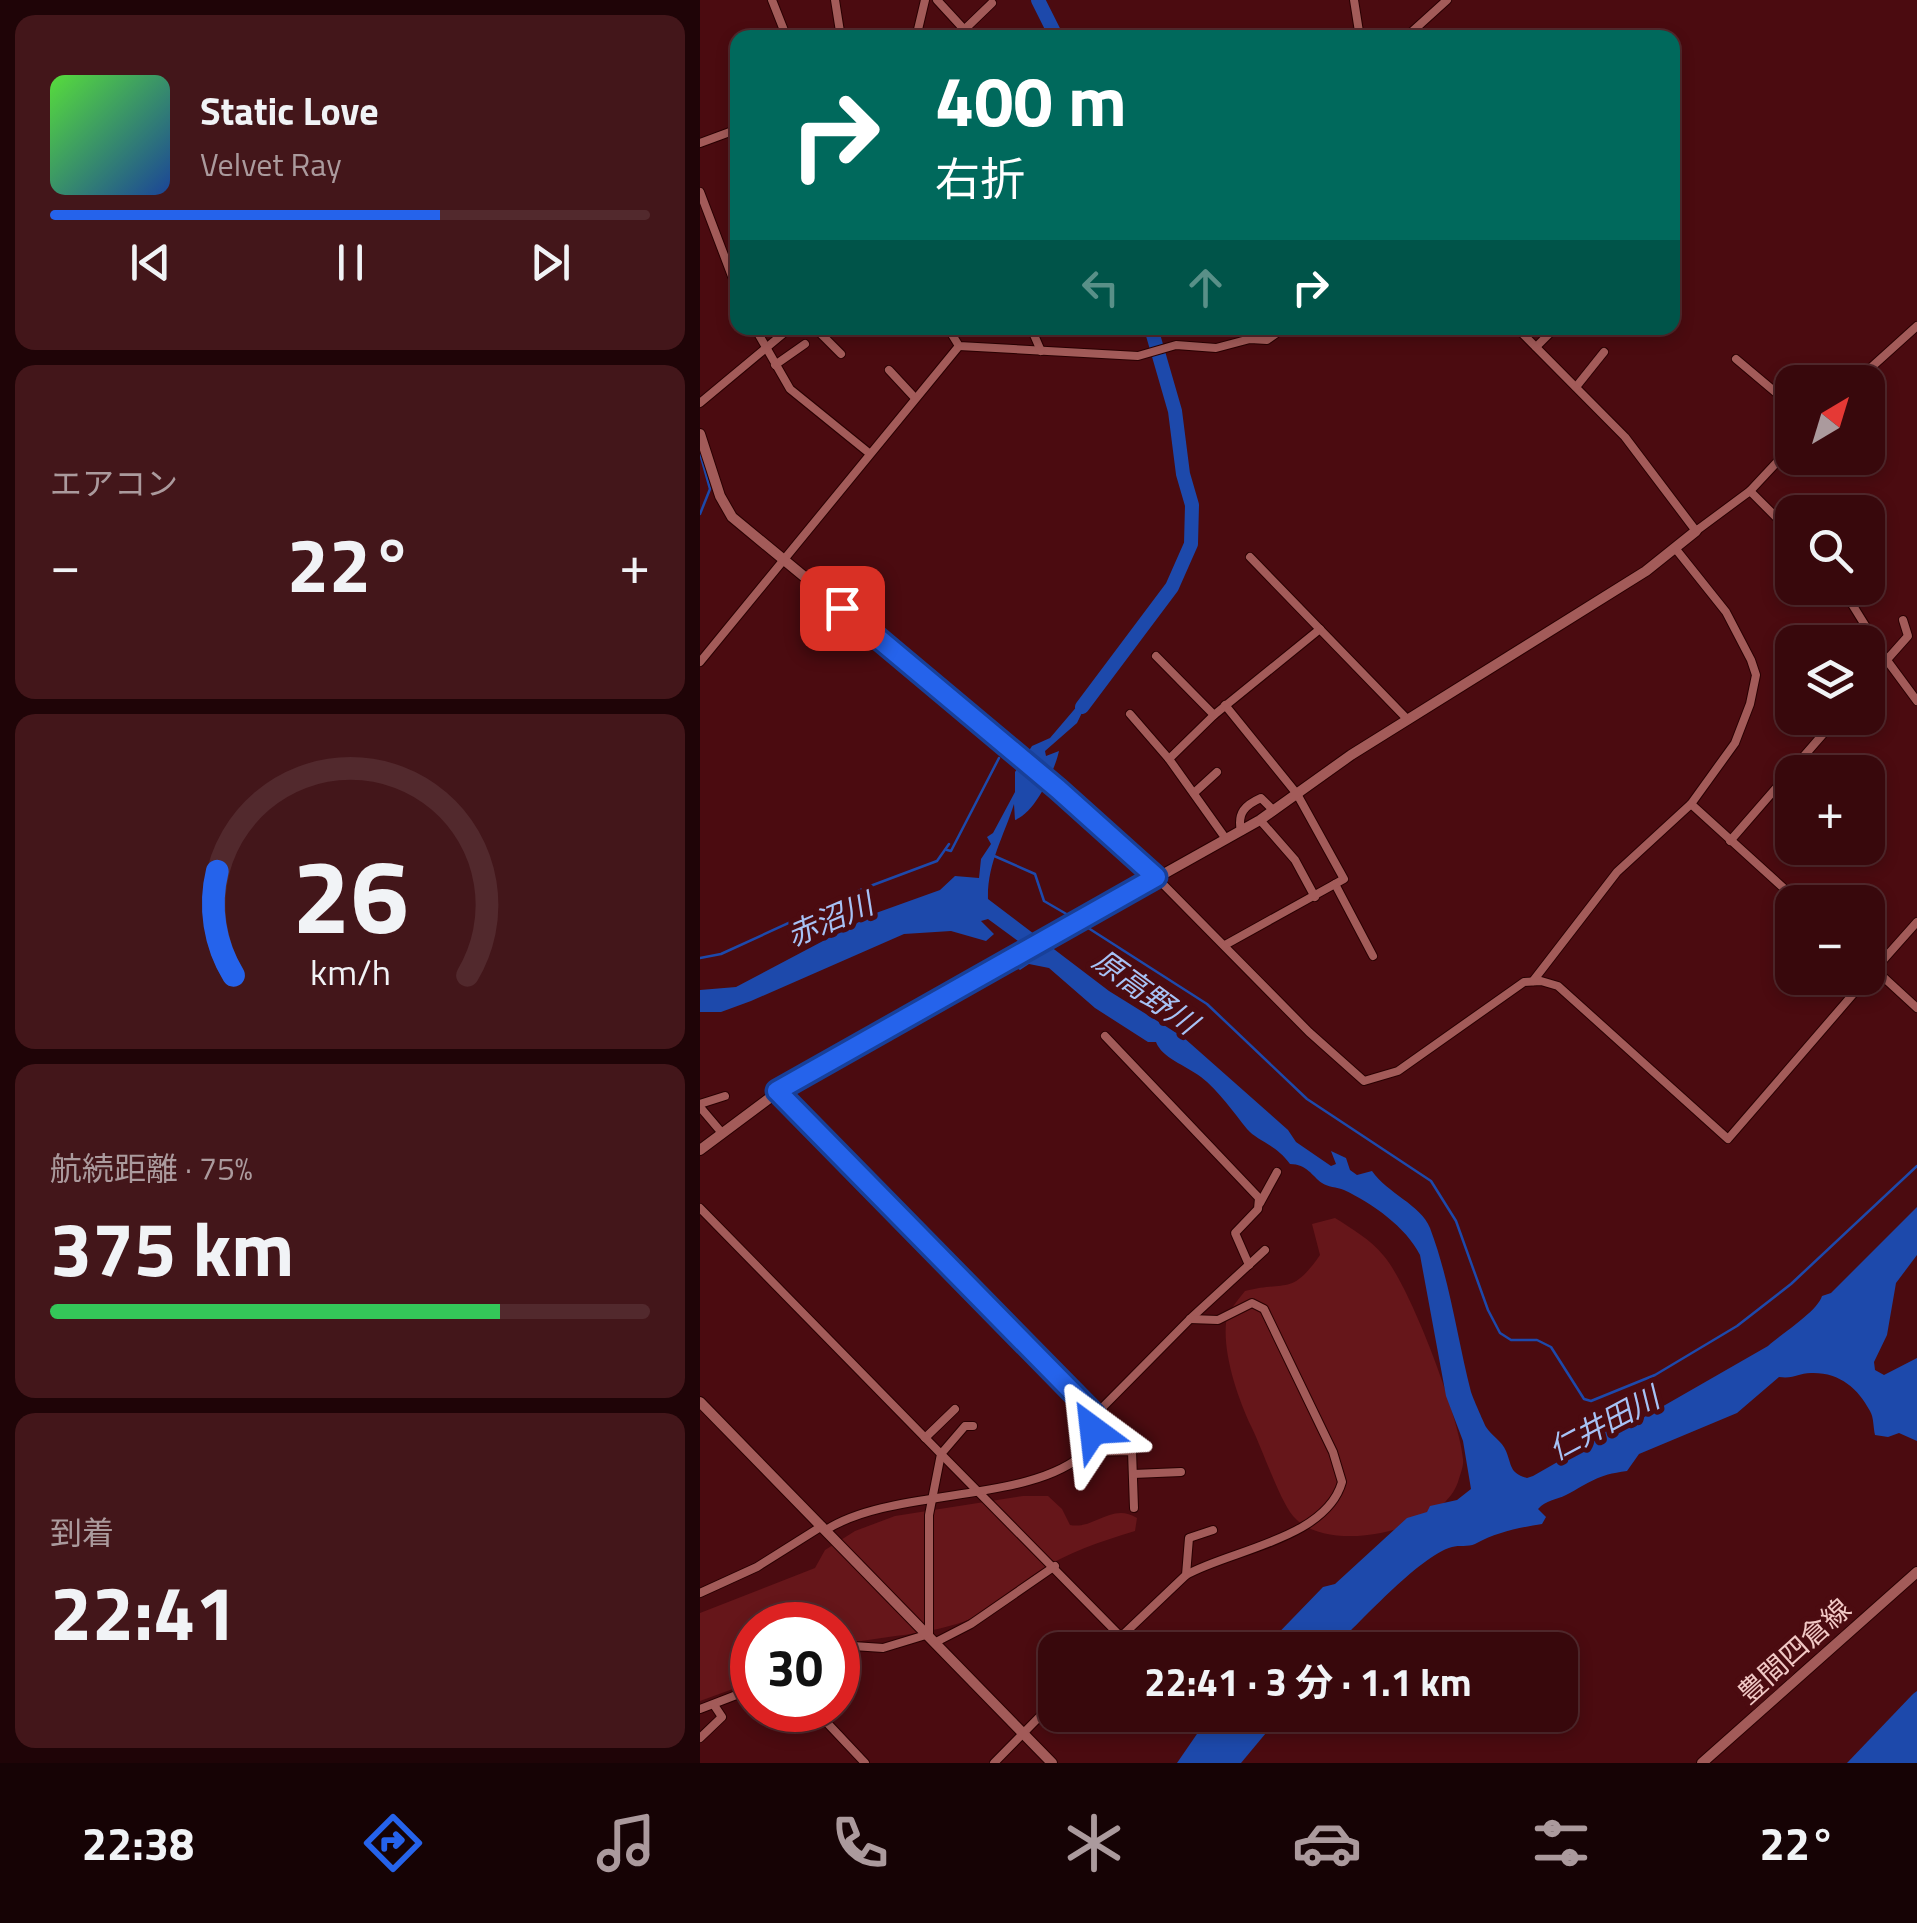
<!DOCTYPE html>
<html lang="ja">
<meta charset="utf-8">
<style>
:root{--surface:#38080c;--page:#43161a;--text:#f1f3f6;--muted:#ab9a9d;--line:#52292d;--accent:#2563eb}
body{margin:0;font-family:"Titillium Web","Noto Sans JP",sans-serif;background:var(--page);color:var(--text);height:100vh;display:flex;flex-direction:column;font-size:38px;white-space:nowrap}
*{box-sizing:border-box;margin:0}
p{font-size:32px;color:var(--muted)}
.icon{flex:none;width:55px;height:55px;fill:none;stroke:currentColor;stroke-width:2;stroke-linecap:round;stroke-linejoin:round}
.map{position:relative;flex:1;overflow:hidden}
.details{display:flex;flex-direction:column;gap:15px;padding:15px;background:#1f0407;width:700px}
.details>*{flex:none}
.guide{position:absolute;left:30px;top:30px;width:950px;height:305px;border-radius:20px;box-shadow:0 5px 15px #0003,0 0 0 2px var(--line);background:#00695c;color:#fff;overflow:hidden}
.needle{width:65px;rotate:38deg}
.fabs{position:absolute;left:1075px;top:365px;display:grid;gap:20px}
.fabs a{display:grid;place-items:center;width:110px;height:110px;border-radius:20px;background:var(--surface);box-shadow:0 5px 15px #0003,0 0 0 2px var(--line);font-size:50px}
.speed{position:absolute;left:30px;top:1602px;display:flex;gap:20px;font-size:50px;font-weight:700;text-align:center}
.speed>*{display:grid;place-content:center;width:130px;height:130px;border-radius:50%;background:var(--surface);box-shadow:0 5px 15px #0003,0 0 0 2px var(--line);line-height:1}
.speed .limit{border:15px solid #d22;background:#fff;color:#111}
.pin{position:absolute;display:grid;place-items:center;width:85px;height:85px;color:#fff;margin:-42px;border-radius:20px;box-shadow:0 5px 15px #0006}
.me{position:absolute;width:110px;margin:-55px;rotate:330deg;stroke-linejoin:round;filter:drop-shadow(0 0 8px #0008)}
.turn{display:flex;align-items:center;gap:35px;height:210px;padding:0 40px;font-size:45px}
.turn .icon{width:130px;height:130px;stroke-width:2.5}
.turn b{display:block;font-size:70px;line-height:85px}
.lanes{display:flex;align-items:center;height:95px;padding:0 40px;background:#0003;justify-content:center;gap:50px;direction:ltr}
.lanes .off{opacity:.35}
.big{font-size:75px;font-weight:700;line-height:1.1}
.details .widget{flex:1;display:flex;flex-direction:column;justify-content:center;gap:15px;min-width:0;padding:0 35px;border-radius:20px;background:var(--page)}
.details .dial{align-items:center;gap:0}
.dial svg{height:260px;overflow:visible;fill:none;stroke:var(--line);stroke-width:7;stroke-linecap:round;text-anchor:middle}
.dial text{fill:var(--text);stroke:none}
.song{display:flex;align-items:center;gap:30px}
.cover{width:120px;height:120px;border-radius:15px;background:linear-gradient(135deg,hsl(110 70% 55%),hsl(220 70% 35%))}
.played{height:10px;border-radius:5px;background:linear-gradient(90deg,var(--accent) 65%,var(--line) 65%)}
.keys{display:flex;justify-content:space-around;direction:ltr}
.heat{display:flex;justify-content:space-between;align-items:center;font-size:55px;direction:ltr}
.charge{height:15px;border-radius:8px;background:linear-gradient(90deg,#34c759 75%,var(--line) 0)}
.trip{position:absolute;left:338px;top:1632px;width:540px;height:100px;border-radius:20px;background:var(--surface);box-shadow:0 5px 15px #0003,0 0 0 2px var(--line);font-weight:700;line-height:100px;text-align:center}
.dock{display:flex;height:160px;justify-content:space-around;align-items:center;background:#160305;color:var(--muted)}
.dock .icon{width:70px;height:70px}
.dock .on{color:var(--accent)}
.dock b{font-size:45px;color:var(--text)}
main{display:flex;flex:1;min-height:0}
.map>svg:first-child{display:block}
</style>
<main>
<section class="details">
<div class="widget">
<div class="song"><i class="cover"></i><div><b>Static Love</b><p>Velvet Ray</p></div></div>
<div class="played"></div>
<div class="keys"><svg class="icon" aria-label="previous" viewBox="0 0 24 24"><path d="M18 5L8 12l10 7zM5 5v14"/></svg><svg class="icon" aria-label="pause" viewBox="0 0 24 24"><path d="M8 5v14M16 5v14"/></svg><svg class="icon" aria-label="next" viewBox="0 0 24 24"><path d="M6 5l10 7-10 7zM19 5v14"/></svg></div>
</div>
<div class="widget"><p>エアコン</p>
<div class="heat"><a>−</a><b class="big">22°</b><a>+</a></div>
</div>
<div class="widget dial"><svg viewBox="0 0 100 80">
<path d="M14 69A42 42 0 1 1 86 69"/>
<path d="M14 69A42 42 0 0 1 9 37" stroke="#2563eb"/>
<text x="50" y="56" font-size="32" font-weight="700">26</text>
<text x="50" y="72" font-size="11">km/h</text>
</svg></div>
<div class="widget"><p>航続距離 · 75%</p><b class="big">375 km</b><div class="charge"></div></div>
<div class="widget"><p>到着</p><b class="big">22:41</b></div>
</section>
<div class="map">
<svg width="1217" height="1763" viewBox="0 0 1217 1763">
<rect width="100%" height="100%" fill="#4b0b10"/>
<g fill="#66161a">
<path d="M 635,1218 C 651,1228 671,1240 683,1255 C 710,1285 760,1419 763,1459 C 764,1466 760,1475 758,1482 C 741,1532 627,1556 593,1516 C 579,1499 562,1448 551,1426 C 538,1398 523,1355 526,1323 C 527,1312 538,1300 545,1291 C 586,1280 591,1297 620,1255 L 612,1224 Z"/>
<path d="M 323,1496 L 348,1496 L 362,1509 L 370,1525 C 394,1530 412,1502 437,1518 L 435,1531 C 400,1542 367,1552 336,1573 C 316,1586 295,1610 273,1618 C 230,1636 182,1635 138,1646 L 138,1625 L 52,1625 L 52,1682 L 0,1701 L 0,1613 L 115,1568 L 125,1550 L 155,1531 L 195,1516 Z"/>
</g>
<g fill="#1d49ab">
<path d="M 396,684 L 377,723 L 345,751 L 346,756 L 359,751 C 355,770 335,813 315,820 L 314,804 C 304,836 287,864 288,899 L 409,991 L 483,1037 L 588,1130 L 596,1142 L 631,1166 L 636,1164 L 631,1151 L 646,1158 L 650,1170 L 657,1175 L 672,1171 C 687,1193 721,1205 730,1228 C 750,1281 757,1337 771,1392 C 773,1398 783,1421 786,1427 C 792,1436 802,1441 806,1451 C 812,1465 809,1473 827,1478 L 833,1476 L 903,1436 L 902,1433 L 911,1428 L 914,1431 L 922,1422 L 939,1420 L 1068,1346 C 1081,1334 1117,1312 1122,1296 L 1131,1293 L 1217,1207 L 1217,1255 L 1196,1283 L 1187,1335 L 1174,1362 L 1175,1370 L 1184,1375 L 1217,1358 L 1217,1441 L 1199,1433 L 1188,1437 L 1175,1435 C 1173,1427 1174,1418 1170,1411 C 1158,1388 1139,1372 1111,1373 C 1098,1373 1095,1379 1079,1377 L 1037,1413 L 939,1454 L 927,1471 C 896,1475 891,1482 866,1495 C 856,1500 846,1500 838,1509 L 846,1517 L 842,1524 C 818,1528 797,1532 775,1544 C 768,1547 759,1545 752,1547 C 719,1556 658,1625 631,1650 L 562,1650 L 623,1587 L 635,1584 L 707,1518 L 727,1512 L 730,1506 L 757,1500 L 771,1489 L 763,1441 L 746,1396 L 720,1255 C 706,1227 672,1203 644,1190 C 637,1187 627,1187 622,1183 C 612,1176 607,1164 590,1164 C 576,1144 557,1141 547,1129 C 534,1113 519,1091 501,1077 C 485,1065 462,1058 456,1042 L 448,1042 L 395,1008 L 349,968 L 329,964 L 320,970 L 312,965 L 322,944 L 288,919 L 281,921 L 294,934 L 286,941 L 251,931 L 204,934 L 51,1001 L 21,1012 L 0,1012 L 0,990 L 36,987 L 176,913 L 240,890 L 255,876 L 279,878 L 281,859 L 291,844 L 287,837 L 293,833 L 315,792 L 315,772 L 332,746 L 350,738 Z"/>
<path d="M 1217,1691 L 1217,1763 L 1147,1763 L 1213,1694 Z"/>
<path d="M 510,1715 L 581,1715 L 541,1763 L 477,1763 Z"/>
</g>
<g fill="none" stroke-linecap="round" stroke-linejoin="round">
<g stroke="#1d49ab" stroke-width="2.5">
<path d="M 0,453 L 10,489 L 0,514"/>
<path d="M 247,850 L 251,851 L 299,758"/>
<path d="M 292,855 L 335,874 L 344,901 L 375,919"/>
<path d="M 382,924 L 507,1004 L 607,1099 L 731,1181 L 756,1221 L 788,1310 L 800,1333 L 811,1340 L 837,1340 L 851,1347 L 884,1399 L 891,1401 L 955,1375 L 1037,1326 L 1091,1284 L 1217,1166"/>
<path d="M 0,958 L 21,954 L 165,888 L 237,861 L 249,844"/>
</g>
<g stroke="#1d49ab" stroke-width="14">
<path d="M 338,0 L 357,38"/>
<path d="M 382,707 L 472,587 L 491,544 L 492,505 L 483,474 L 475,411 L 451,328"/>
</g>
<defs>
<g id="street">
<path d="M 72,0 L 87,38"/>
<path d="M 135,0 L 141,38"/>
<path d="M 237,0 L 272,38"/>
<path d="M 654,0 L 660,38"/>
<path d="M 265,29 L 292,3"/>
<path d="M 216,38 L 225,0"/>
<path d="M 705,38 L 747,0"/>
<path d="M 0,143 L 38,129"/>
<path d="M 0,192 L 38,292"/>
<path d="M 55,328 L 90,389 L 169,453"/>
<path d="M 115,328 L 141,354"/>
<path d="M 248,328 L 259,346 L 438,356 L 476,345 L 516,348 L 550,339 L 567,340 L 584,328"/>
<path d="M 331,328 L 341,351"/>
<path d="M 817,328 L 925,437 L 996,531 L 1050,491 L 1092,533"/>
<path d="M 836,347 L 855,328"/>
<path d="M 1036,359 L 1092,406"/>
<path d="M 75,365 L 105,344"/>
<path d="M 189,370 L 215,398"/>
<path d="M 1155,382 L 1217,326"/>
<path d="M 876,387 L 904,352"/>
<path d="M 0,403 L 90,328"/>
<path d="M 1050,491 L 1092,446"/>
<path d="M 550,557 L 708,720"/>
<path d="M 1142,588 L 1186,659 L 1217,701"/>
<path d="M 456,656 L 514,715"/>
<path d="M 1079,656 L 1092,693"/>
<path d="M 0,662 L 259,346"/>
<path d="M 1168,681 L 1208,636 L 1203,620"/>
<path d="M 430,714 L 469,759 L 526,839"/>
<path d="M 1117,718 L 1127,730"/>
<path d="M 469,759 L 514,715 L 620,629"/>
<path d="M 494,793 L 517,772"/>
<path d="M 991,804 L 1099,902"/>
<path d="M 560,820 L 595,860 L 615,897"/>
<path d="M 541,831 C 537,813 545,805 561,798 L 574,811"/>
<path d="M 1030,841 L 1137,718"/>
<path d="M 456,877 L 609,1032 L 664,1081 L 698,1071 L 824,982 L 841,981 L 858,986 L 1028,1139 L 1167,978"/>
<path d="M 635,884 L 673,956"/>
<path d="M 525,945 L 644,879 L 597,794 L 525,705"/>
<path d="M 1168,963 L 1217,1008"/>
<path d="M 1168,977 L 1217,922"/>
<path d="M 833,981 L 917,872 L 991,804 L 1035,743 L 1050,704 L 1056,675 L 1051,660 L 1026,612 L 975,548"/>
<path d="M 405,1036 L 559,1198 L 558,1209 L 535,1233 L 549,1265"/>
<path d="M 77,1091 L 395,1415 L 490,1319 L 565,1250"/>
<path d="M 0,1104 L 25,1096"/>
<path d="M 0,1107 L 22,1133"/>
<path d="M 560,1203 L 577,1172"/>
<path d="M 0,1208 L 241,1454 L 229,1515 L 229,1634 L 183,1648 L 153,1646 L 138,1652"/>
<path d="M 273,1426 L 265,1426 L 241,1454 L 434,1650"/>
<path d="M 225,1438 L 255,1409"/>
<path d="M 386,1452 L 432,1451 L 434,1508"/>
<path d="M 433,1474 L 481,1472"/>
<path d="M 126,1530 C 192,1487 331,1504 386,1452 L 395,1415"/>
<path d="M 486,1575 C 530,1550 626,1539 642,1482 L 633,1452 L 564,1309 L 552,1303 L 518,1320 L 490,1319"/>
<path d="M 0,1593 L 57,1567 L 122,1526"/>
<path d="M 236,1642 L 271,1624 L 355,1566"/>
<path d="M 407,1650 L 486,1575 L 489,1538 L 513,1530"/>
<path d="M 0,1709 L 52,1689"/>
<path d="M 115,1710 L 165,1763"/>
<path d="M 0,1738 L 22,1717 L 14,1705"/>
<path d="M 294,1763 L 355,1701"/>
</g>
<g id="secondary">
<path d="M 0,434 L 20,496 L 32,517 L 250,697 L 456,877"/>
<path d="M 0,1150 L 87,1085 L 560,820 L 651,755 L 946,571 L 996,531"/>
<path d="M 0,1402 L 352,1763"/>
<path d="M 1002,1763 L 1217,1572"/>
</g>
</defs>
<use href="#street" stroke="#290002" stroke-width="10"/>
<use href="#secondary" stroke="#290002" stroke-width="12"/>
<use href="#street" stroke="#a35b59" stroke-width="8"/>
<use href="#secondary" stroke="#a35b59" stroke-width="10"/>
</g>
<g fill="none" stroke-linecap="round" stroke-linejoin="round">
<defs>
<path id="route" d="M 142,608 L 358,789 L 456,877 L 77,1091 L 395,1415 L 393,1430"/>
</defs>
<use href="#route" stroke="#184099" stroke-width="25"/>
<use href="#route" stroke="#2563eb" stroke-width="18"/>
</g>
<g text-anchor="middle" stroke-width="10" stroke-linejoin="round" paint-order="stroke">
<g font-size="28" fill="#f1c8c5" stroke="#4b0b10">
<text transform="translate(1094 1651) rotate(-42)" y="10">豊間四倉線</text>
</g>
<g font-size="30" font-style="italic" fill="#a7c2f5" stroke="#4b0b10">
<text transform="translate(130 920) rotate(-23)" y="10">赤沼川</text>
<text transform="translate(445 992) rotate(36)" y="10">原高野川</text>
<text transform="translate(904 1424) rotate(-28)" y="10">仁井田川</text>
</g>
</g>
</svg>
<div class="fabs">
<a><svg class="needle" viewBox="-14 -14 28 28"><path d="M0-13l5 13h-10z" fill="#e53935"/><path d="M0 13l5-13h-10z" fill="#ab9a9d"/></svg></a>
<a><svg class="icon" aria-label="search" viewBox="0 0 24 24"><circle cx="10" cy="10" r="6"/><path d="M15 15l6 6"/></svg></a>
<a><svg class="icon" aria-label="layers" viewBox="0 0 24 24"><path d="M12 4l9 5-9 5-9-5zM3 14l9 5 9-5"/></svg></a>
<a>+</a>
<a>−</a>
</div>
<div class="speed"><div class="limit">30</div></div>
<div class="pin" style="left:142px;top:608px;background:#d93025"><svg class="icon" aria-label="arrive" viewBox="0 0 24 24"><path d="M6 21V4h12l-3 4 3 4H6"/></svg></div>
<svg class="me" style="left:393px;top:1430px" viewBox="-20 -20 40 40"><path d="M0-17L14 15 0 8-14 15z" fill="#2563eb" stroke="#fff" stroke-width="4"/></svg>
<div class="trip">22:41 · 3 分 · 1.1 km</div>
<div class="guide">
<div class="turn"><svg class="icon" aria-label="right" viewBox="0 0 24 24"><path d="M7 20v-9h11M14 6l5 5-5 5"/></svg><div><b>400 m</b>右折</div></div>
<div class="lanes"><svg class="icon off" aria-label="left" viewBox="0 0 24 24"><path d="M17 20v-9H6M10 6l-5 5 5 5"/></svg><svg class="icon off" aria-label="ahead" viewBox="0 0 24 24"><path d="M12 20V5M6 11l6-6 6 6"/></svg><svg class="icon" aria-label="right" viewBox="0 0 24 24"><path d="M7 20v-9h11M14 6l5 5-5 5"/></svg></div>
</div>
</div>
</main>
<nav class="dock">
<b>22:38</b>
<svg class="icon on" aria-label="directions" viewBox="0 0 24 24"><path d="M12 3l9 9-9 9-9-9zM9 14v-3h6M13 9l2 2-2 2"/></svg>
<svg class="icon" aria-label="music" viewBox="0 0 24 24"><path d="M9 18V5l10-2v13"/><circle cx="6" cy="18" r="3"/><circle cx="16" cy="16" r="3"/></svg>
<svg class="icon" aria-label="phone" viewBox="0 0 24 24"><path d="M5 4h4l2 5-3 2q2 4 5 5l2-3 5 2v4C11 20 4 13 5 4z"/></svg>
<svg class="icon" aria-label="climate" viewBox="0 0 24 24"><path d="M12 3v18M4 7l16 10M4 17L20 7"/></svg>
<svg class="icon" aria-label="car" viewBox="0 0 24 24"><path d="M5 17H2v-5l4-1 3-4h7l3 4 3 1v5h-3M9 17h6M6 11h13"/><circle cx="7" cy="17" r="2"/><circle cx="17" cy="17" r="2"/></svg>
<svg class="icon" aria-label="filters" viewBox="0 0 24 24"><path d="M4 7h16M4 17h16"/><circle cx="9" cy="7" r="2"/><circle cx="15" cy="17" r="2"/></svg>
<b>22°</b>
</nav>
